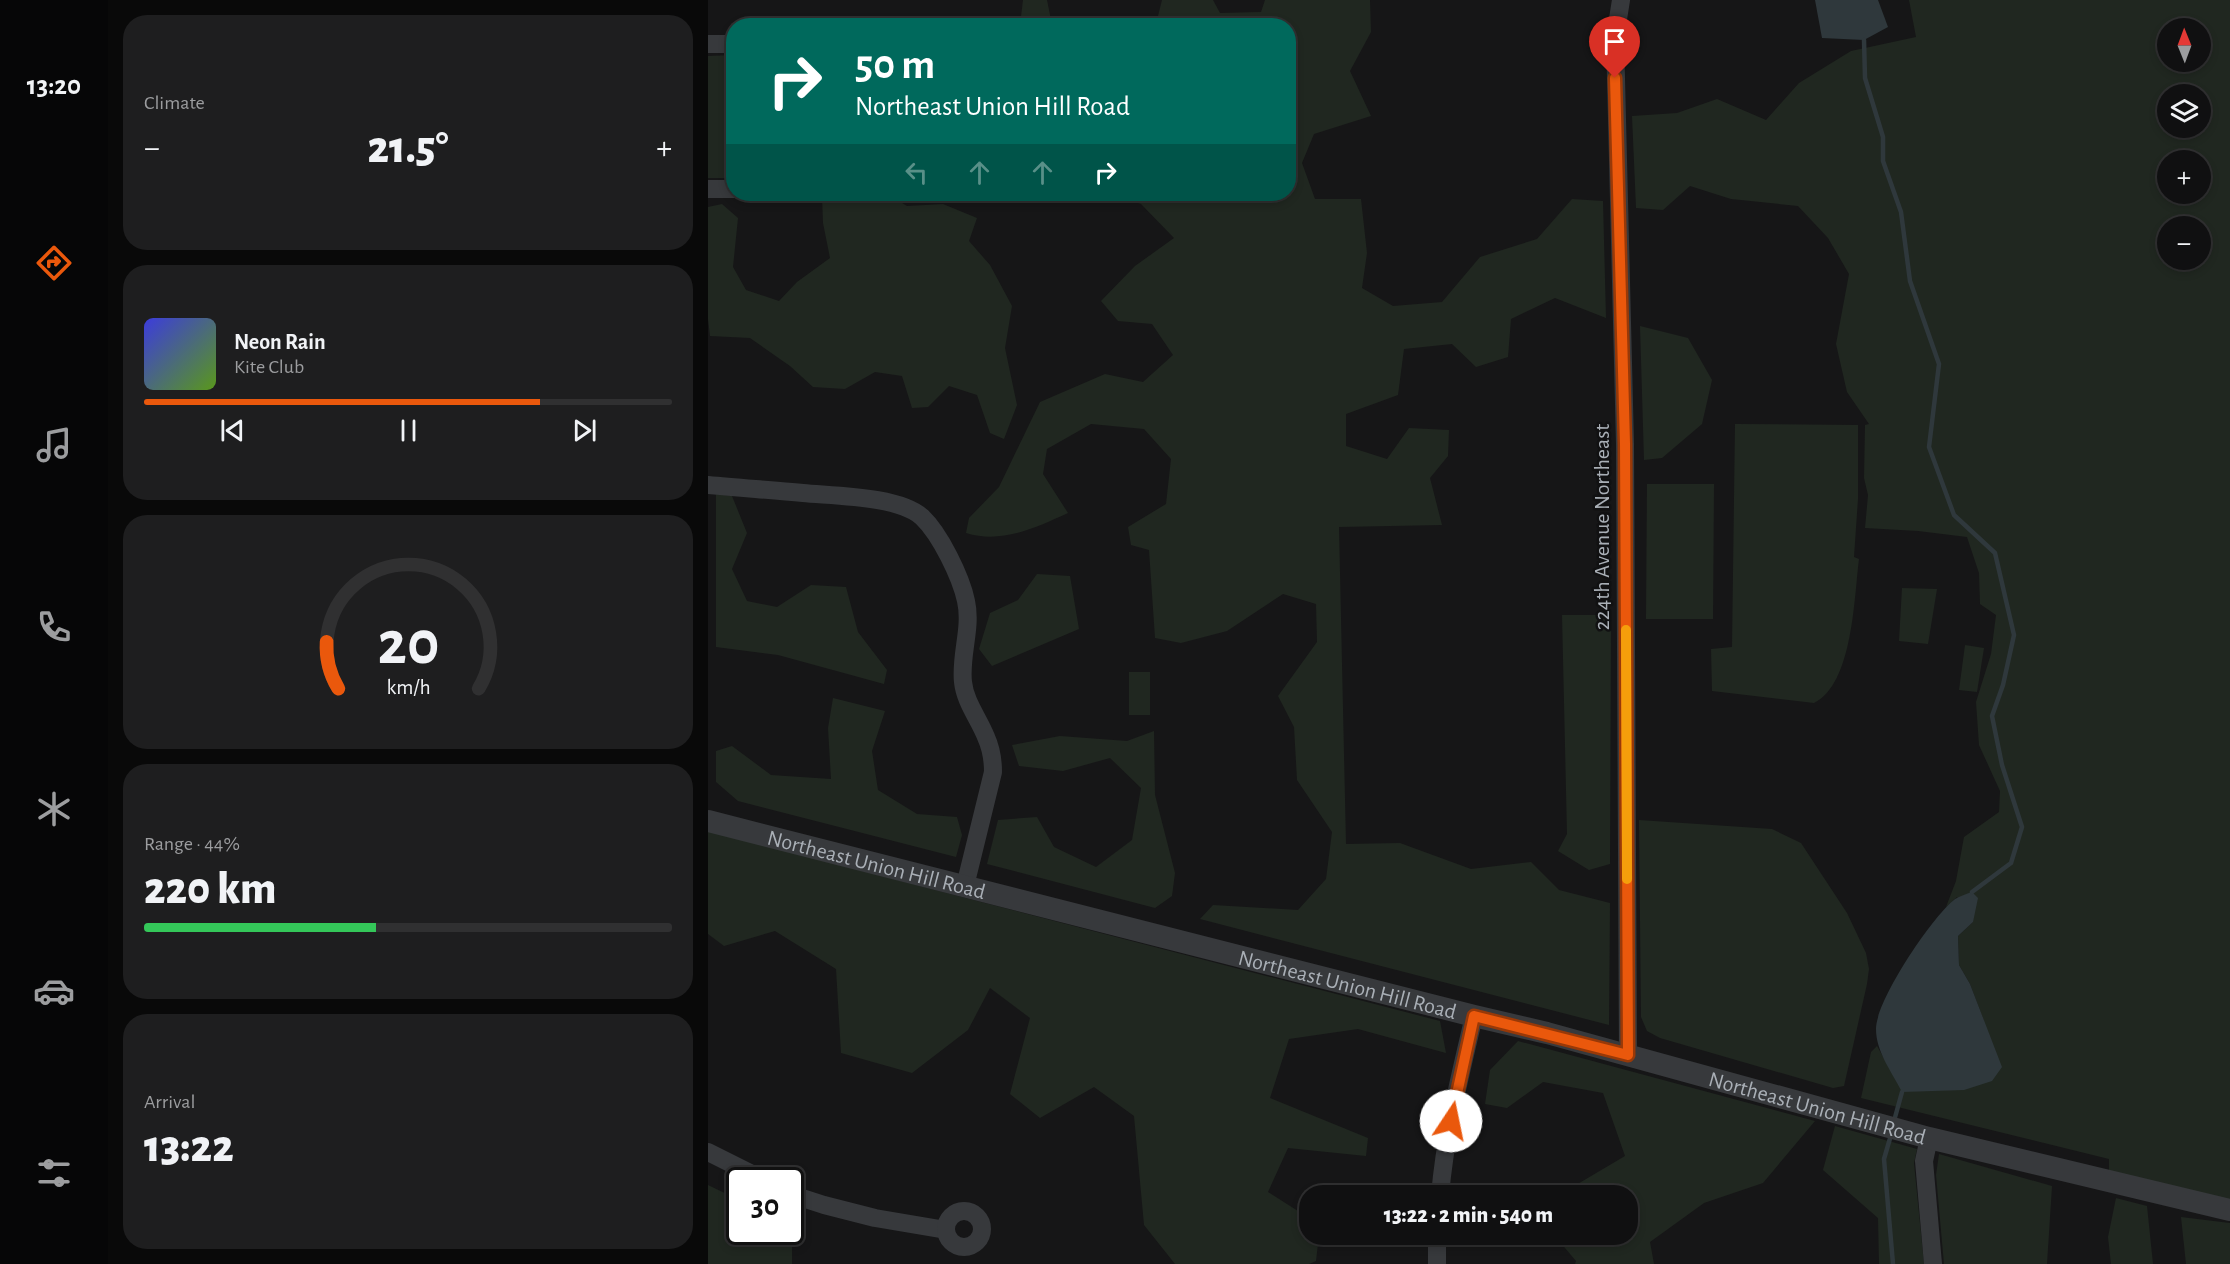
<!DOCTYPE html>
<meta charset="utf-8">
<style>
:root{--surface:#101011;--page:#1e1e1f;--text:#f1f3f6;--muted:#9c9d9f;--line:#303031;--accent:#ea580c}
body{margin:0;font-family:"Alegreya Sans",sans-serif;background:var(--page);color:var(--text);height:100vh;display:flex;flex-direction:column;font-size:22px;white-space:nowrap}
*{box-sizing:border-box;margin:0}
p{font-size:20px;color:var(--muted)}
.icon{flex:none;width:33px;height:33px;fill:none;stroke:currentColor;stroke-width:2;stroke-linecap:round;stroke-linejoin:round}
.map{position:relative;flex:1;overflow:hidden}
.details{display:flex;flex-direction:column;gap:15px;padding:15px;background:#090909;width:600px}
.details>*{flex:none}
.banner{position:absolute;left:18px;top:18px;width:570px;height:183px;border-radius:24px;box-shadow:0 3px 9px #0003,0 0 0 2px var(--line);background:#00695c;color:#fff;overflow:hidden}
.needle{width:39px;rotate:359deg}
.fabs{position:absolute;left:1449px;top:18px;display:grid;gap:12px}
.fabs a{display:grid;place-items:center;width:54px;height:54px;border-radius:50%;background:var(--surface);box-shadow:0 3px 9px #0003,0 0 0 2px var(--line);font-size:30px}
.speed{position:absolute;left:18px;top:1167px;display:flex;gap:12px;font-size:30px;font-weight:700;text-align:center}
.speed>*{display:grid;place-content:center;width:78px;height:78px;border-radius:50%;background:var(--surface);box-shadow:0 3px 9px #0003,0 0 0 2px var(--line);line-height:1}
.speed .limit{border:3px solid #111;border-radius:9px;background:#fff;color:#111}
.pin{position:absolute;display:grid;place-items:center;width:51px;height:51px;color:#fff;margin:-62px -26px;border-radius:50% 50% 50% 0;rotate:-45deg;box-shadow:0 0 6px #0007}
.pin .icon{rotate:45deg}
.me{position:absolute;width:66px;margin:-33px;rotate:11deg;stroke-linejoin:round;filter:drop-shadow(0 0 4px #0008)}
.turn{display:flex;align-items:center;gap:21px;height:126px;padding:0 30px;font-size:27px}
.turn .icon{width:78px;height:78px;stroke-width:2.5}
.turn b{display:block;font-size:42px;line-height:51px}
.lanes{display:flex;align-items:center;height:57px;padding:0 30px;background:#0003;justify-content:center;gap:30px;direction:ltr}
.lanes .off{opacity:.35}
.big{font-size:45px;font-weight:800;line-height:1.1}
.details .card{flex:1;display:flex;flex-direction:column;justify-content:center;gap:9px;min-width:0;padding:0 21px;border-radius:24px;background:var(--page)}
.details .dial{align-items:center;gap:0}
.dial svg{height:156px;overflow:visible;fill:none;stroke:var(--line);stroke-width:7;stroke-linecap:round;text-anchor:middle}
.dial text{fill:var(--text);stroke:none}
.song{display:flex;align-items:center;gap:18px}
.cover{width:72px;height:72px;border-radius:9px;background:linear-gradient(135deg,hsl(240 70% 55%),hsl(90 70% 35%))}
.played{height:6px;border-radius:3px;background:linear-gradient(90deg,var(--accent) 75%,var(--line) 75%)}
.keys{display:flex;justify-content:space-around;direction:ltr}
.heat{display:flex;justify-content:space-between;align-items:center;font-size:33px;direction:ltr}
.charge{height:9px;border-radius:4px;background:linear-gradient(90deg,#34c759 44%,var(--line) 0)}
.trip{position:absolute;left:591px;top:1185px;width:339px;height:60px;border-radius:24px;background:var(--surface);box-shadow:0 3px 9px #0003,0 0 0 2px var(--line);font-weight:800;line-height:60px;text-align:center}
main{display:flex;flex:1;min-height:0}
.menu{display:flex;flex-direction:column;width:108px;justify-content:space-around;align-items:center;background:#060607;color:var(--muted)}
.menu .icon{width:42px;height:42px}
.menu .selected{color:var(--accent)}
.menu b{font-size:27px;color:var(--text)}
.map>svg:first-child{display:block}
</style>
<main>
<nav class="menu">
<b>13:20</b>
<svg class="icon selected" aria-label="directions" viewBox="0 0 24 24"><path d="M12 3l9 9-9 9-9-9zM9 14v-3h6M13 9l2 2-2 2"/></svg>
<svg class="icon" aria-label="music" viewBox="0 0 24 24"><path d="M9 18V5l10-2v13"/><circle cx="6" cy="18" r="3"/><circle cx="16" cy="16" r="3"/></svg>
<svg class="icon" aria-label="phone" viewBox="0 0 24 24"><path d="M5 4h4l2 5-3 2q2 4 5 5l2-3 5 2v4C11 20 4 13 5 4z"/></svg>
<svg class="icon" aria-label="climate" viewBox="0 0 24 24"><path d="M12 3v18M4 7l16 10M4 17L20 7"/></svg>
<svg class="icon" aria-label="car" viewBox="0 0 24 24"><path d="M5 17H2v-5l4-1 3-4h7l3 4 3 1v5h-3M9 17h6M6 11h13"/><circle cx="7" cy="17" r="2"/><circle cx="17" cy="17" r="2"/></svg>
<svg class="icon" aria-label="filters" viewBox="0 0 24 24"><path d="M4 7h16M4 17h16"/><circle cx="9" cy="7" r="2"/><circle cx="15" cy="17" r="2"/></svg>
</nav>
<section class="details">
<div class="card"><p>Climate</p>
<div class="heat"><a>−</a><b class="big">21.5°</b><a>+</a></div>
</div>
<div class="card">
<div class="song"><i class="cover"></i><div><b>Neon Rain</b><p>Kite Club</p></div></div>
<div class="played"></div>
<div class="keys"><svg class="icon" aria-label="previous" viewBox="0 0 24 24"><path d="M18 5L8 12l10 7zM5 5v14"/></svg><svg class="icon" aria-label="pause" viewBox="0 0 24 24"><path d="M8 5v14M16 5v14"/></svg><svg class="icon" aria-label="next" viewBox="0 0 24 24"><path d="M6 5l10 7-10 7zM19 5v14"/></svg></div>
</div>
<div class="card dial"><svg viewBox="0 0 100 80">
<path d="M14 69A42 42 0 1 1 86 69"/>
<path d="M14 69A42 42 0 0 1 8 45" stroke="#ea580c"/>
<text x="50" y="56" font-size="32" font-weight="700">20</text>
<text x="50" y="72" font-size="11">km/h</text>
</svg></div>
<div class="card"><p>Range · 44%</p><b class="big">220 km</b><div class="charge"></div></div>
<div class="card"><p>Arrival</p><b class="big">13:22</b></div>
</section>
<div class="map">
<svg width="1522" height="1264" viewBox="0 0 1522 1264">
<rect width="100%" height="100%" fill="#161617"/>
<g fill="#202720" fill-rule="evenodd">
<path d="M 315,0 L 339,0 L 344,25 L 312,25 Z"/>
<path d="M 454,0 L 505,0 L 512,13 L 553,12 L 557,0 L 662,0 L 663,32 L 642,71 L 663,116 L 606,134 L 594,163 L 607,199 L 653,199 L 659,253 L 654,288 L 685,306 L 734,302 L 772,257 L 829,239 L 864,199 L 895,201 L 898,318 L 847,298 L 803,319 L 800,357 L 768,367 L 744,344 L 696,349 L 690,395 L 638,414 L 638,446 L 679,459 L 701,428 L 741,430 L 740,456 L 722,478 L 734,525 L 631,527 L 638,844 L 692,843 L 763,869 L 823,862 L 851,890 L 902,903 L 901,1025 L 492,919 L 505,905 L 590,910 L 618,879 L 624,832 L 589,780 L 586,727 L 570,696 L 609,642 L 608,604 L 575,594 L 519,631 L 473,643 L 447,638 L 441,550 L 423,545 L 420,527 L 458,504 L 463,459 L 436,429 L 383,424 L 339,449 L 335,474 L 360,513 C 327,528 294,544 258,533 L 261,518 L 291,487 L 332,402 L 397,374 L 435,382 L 465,355 L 444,324 L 410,321 L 393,301 L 427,266 L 466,238 L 433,204 L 404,194 L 580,194 L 580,26 L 440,25 L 449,20 Z"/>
<path d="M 1201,0 L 1522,0 L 1522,1210 L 1401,1181 L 1401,1159 L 1153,1098 L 1163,1052 L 1169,1046 L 1195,1092 L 1276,1021 L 1262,984 L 1251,965 L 1250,936 L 1265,922 L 1249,897 L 1238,907 L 1248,881 L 1256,837 L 1291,812 L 1292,791 L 1271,745 L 1268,702 L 1283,654 L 1288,615 L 1272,604 L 1271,573 L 1259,537 L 1210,531 L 1157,528 L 1160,495 L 1156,478 L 1157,425 L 1161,424 L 1139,392 L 1128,344 L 1141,274 L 1120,238 L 1090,206 L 1023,199 L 982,186 L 955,210 L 928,208 L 924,116 L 969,113 L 1009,99 L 1058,120 L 1091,83 L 1143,51 L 1208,37 ZM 1460,28 L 1492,28 L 1492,62 L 1460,62 ZM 1460,94 L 1492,94 L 1492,128 L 1460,128 ZM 1460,160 L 1492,160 L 1492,194 L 1460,194 ZM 1460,226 L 1492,226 L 1492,260 L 1460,260 Z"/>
<path d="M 25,55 L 25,178 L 0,178 L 0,56 Z"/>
<path d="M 181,195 L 199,206 L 235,204 L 269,218 L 261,241 L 282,265 L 304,306 L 297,348 L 309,405 L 296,439 L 282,433 L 269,395 L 241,386 L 220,407 L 204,408 L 194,376 L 167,372 L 137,389 L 105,387 L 82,366 L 42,338 L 2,336 L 0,319 L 0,207 L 14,204 L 30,218 L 25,267 L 38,290 L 71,301 L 89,282 L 122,258 L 115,223 L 114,196 Z"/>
<path d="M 932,326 L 980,338 L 1004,380 L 994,424 L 954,458 L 936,460 Z"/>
<path d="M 1027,424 L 1150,425 L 1150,499 L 1146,557 L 1151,559 C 1146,598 1145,684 1106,703 L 1004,691 L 1003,649 L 1024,647 Z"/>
<path d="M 939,484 L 1006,484 L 1005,619 L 938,619 Z"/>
<path d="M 8,494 L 24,496 L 39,533 L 24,569 L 39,601 L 69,607 L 103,585 L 138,587 L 150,632 L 179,670 L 176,684 L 70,655 L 8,647 Z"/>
<path d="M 329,574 L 362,576 L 371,629 L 284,666 L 271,649 L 282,613 L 310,600 Z"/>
<path d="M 1194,588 L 1229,589 L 1220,644 L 1191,641 Z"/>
<path d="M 854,615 L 894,615 L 903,622 L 902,864 L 881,870 L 850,851 L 859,834 Z"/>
<path d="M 1257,645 L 1276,648 L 1269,692 L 1251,690 Z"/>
<path d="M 442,672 L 442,715 L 421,715 L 421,672 Z"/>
<path d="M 125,698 L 177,711 L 164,751 L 170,790 L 209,814 L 249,817 L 254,835 L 248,857 L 30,801 L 8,782 L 8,751 L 24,746 L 63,775 L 123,779 L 120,728 Z"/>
<path d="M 446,731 L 447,795 L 467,873 L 464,896 L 447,908 L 279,864 L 290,820 L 329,817 L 346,847 L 388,867 L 424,840 L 433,788 L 402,758 L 355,771 L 311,766 L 304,745 L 352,736 L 419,741 Z"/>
<path d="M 931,820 L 1064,829 L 1093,843 L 1139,913 L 1158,953 L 1161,969 L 1159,984 L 1136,1086 L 1125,1088 L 952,1038 L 939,1031 L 933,1017 Z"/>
<path d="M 0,831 L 732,1021 L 738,1053 L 650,1029 L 581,1039 L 562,1098 L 660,1138 L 658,1156 L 580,1148 L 560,1192 L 601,1218 L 602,1234 L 611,1235 L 608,1261 L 601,1264 L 467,1264 L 436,1225 L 426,1116 L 386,1087 L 332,1118 L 302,1094 L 322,1018 L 282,988 L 260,1030 L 204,1073 L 133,1053 L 128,969 L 67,931 L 16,946 L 0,934 Z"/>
<path d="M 810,1041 L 1107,1121 L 1055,1183 L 996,1203 L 942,1242 L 946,1264 L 867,1264 L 868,1261 L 846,1235 L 920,1234 L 920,1196 L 851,1195 L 917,1156 L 895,1093 L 835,1082 L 799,1108 L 777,1104 L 782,1070 Z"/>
<path d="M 1127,1126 L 1209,1149 L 1206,1163 L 1216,1264 L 1171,1264 L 1170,1218 L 1115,1170 Z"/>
<path d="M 1231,1154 L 1344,1186 L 1339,1264 L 1236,1264 L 1228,1175 Z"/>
<path d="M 0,1185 L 31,1200 L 32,1232 L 82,1232 L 83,1224 L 84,1224 L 84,1264 L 0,1264 Z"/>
<path d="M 1408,1198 L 1439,1206 L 1445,1264 L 1403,1264 L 1400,1237 Z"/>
<path d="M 1473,1217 L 1522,1223 L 1522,1264 L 1478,1264 Z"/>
</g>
<g fill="#2f383c">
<path d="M 1107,0 L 1170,0 L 1180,27 L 1156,40 L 1114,38 Z"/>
<path d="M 1264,892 L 1270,898 L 1265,922 L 1250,936 L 1251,965 L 1262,984 L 1294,1067 L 1284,1081 L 1256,1090 L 1194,1092 C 1184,1072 1168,1052 1168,1029 C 1168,1000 1224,917 1247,899 C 1252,896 1258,894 1264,892 Z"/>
</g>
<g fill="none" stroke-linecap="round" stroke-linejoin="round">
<g stroke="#2f383c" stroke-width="4.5">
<path d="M 1156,40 L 1157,78 L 1175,137 L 1175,161 L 1193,212 L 1202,281 L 1231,364 L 1221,447 L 1246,515 L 1287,553 L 1306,635 L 1295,685 L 1284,716 L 1294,765 L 1314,827 L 1303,863 L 1264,892"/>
<path d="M 1186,1121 L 1194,1092"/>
<path d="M 1183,1135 L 1176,1159 L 1185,1264"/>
</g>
<g stroke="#37393c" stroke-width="18">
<path d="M 913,0 L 907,38 L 917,444 L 920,1055"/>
<path d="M 0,44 L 26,44"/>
<path d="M 0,189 L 26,189"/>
<path d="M 0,485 C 32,488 63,490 95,493 C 126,496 191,496 214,517 C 232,534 253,577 258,601 C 264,628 252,655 255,682 C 257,702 271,719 278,737 C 283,748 285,760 285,772 L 257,886"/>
<path d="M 1221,1138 L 1216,1161 L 1225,1264"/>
<path d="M 0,1152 L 56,1180"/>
<path d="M 82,1194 L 116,1205 L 167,1218 L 238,1230"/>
<path d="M 732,1196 C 737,1135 752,1076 766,1016"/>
<circle cx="256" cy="1229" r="18"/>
<path d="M 729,1264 L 729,1234"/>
</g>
<path stroke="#37393c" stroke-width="22" id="s1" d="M 0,821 L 766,1016 L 839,1033 L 1221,1138 L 1522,1210"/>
</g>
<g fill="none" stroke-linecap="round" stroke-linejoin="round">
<defs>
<path id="route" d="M 743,1121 L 766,1016 L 920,1055 L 917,444 L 907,78"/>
</defs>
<use href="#route" stroke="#983908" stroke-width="15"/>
<use href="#route" stroke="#ea580c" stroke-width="10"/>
<path stroke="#f59e0b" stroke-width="10" d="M 918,630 L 919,879"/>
</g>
<g text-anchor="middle" stroke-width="5" stroke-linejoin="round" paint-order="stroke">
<g font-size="22" fill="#a9afb6" stroke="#111112">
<text transform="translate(893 527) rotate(-90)" y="8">224th Avenue Northeast</text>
<text dy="8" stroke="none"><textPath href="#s1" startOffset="174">Northeast Union Hill Road</textPath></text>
<text dy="8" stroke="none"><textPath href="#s1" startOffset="660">Northeast Union Hill Road</textPath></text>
<text dy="8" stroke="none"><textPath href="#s1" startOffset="1146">Northeast Union Hill Road</textPath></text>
</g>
</g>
</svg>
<div class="fabs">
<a><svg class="needle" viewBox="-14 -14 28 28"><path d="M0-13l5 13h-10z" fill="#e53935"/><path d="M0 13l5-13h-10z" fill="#9c9d9f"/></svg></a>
<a><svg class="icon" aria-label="layers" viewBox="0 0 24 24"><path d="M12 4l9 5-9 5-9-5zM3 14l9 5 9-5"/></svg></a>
<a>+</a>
<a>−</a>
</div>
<div class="speed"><div class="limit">30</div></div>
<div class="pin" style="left:907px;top:78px;background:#d93025"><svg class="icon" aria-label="arrive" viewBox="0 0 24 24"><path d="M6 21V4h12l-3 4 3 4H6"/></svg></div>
<svg class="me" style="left:743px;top:1121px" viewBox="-20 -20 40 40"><circle r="19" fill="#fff"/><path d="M0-13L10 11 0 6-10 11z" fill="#ea580c"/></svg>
<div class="trip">13:22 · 2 min · 540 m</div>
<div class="banner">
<div class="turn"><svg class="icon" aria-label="right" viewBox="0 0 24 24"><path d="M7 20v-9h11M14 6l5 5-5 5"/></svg><div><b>50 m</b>Northeast Union Hill Road</div></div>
<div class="lanes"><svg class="icon off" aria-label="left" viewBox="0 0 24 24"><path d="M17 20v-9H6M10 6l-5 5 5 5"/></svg><svg class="icon off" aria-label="ahead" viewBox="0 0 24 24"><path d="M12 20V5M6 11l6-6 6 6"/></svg><svg class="icon off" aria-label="ahead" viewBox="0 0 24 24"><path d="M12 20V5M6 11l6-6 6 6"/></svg><svg class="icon" aria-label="right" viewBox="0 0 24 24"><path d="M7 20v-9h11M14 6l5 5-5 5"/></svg></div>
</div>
</div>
</main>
